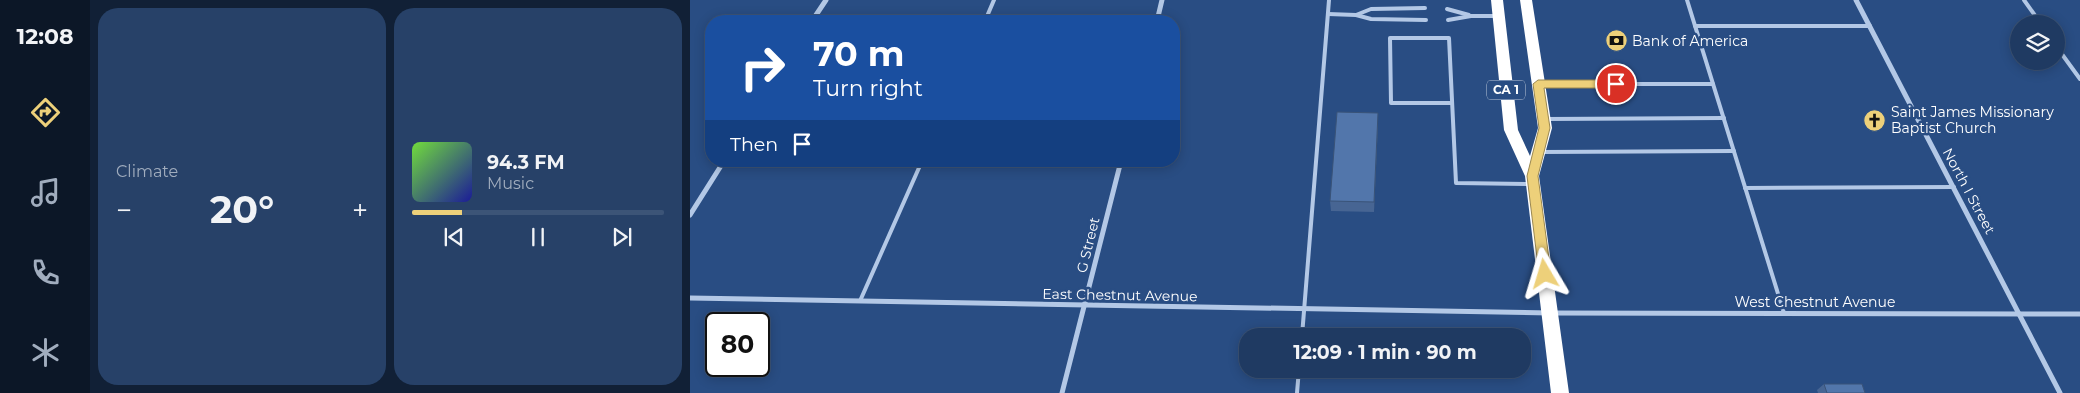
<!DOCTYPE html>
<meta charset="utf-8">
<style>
:root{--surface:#1f3a62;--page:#274168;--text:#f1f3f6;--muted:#a1adbe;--line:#3c5477;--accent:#edd07a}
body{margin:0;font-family:Montserrat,sans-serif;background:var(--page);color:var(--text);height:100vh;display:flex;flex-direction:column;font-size:19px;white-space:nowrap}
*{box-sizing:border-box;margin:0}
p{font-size:16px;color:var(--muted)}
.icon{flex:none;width:28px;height:28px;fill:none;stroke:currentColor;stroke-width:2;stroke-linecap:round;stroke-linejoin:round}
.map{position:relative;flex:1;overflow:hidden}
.panel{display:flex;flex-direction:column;gap:8px;padding:8px;background:#112036;width:600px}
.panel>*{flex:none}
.hud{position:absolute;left:15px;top:15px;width:475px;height:152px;border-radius:20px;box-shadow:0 2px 12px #0003,0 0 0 1px var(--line);background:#1a4fa0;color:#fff;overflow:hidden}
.fabs{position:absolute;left:1320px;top:15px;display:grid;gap:10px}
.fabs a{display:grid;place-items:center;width:55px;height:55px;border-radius:50%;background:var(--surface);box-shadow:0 2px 12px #0003,0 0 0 1px var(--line);font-size:25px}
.speed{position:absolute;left:15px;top:312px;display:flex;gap:10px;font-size:25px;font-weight:700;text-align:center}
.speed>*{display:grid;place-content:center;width:65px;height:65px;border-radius:50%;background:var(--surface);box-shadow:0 2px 12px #0003,0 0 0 1px var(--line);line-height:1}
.speed .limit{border:2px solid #111;border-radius:8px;background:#fff;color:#111}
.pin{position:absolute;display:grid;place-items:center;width:42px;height:42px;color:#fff;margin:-21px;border:2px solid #fff;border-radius:50%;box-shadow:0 1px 5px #0007}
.me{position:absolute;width:55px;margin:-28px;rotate:353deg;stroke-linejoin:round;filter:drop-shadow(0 0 4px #0008)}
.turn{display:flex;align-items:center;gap:18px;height:105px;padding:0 25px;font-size:22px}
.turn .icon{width:65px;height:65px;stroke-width:2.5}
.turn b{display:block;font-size:35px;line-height:42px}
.then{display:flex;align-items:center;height:48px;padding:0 25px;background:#0003;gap:10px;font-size:19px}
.big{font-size:38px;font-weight:700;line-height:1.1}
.panel .widget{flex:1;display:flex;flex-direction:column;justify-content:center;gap:8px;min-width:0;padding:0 18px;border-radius:20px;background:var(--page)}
.song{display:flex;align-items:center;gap:15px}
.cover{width:60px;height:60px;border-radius:8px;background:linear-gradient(135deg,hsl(100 70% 55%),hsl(240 70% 35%))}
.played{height:5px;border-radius:2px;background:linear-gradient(90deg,var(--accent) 20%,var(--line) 20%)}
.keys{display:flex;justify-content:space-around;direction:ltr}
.heat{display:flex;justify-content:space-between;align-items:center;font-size:28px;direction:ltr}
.panel .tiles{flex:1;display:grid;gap:8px;grid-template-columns:repeat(2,1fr)}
.trip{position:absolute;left:549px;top:328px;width:292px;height:50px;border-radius:20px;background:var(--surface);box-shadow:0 2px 12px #0003,0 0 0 1px var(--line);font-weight:700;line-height:50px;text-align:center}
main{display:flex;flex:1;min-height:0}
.tab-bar{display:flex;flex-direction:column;width:90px;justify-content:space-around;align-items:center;background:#0c1727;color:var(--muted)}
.tab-bar .icon{width:35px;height:35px}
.tab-bar .on{color:var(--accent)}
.tab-bar b{font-size:22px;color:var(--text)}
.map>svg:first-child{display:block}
</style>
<main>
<nav class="tab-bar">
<b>12:08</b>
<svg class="icon on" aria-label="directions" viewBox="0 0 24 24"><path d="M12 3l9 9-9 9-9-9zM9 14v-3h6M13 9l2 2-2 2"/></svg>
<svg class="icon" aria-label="music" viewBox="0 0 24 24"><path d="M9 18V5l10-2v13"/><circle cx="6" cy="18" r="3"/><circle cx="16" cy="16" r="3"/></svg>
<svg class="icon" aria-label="phone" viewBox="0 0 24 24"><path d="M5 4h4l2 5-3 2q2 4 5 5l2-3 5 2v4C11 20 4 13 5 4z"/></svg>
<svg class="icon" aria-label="climate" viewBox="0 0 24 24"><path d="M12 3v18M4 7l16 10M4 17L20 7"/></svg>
</nav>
<section class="panel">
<div class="tiles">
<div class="widget"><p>Climate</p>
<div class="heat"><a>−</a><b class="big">20°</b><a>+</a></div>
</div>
<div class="widget">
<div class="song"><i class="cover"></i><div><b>94.3 FM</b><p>Music</p></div></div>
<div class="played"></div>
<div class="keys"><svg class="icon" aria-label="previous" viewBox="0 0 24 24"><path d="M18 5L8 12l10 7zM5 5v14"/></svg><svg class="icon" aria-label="pause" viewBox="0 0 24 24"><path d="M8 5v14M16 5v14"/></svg><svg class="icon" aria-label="next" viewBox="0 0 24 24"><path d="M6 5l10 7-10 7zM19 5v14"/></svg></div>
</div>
</div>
</section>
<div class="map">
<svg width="1390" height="393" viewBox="0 0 1390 393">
<rect width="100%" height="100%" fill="#294d83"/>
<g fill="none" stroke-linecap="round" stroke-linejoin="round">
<g stroke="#b3c8e6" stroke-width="4">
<path d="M 997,0 L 1094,313"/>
<path d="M 1334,0 L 1351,24"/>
<path d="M 757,9 L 779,15"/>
<path d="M 638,14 L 666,15 L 681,19 L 736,20"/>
<path d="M 666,15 L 681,9 L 735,8"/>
<path d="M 758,20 L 781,16 L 806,16"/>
<path d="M 295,21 L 304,0"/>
<path d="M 1005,26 L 1180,26"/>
<path d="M 1366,46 L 1390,79"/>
<path d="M 850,84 L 1023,84"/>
<path d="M 762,103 L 701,103 L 700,38 L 759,38 L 766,183 L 841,184"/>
<path d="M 856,119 L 1034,118"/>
<path d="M 851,152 L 1044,151"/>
<path d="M 1055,188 L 1264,187"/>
<path d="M 170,301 L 232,161"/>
<path d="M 612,336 L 639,0"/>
<path d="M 607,393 L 609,369"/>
</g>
<g stroke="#b3c8e6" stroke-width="5">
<path d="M 1166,0 L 1370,393"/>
<path d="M 122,21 L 136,0"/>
<path d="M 467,21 L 472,0"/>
<path d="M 0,215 L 34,161"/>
<path d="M 0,298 L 860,313 L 1390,314"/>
<path d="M 372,393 L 431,161"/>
</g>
<path fill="#fff" fill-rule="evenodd" d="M 801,0 L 813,0 L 828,130 L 840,156 L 848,128 L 830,0 L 842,0 L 862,128 L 849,176 L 879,393 L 861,393 L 835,176 L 814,130 Z"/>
</g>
<g fill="#476593">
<path d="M 688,124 L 684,212 L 641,211 L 640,201 Z"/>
<path d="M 1134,384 L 1175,393 L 1128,393 L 1127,390 Z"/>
</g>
<path fill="#395378" d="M 688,113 L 688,124 L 684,212 L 684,202 Z"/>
<g fill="#5276ab" stroke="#395378">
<path d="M 647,112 L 688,113 L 684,202 L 640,201 Z"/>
<path d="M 1134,384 L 1172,384 L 1175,393 L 1137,393 Z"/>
</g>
<path fill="#edd07a" stroke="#9a874f" d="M 848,80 L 926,80 L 931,84 L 926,88 L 854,88 L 860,128 L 848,176 L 861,274 L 859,278 L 855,279 L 851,278 L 849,274 L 837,176 L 849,128 L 843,84 Z"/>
<defs>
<symbol id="bank-disc" viewBox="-11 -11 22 22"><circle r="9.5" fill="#edd07a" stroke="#294d83"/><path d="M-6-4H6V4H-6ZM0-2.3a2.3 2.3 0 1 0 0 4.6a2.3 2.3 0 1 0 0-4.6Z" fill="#111"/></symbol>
<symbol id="church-disc" viewBox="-11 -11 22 22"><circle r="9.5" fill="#edd07a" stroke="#294d83"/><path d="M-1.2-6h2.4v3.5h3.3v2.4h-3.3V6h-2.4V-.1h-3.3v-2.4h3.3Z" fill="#111"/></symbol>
</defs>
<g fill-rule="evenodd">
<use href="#bank-disc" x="914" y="28" width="25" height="25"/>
<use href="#church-disc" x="1172" y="108" width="25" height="25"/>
</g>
<g text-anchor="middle" stroke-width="5" stroke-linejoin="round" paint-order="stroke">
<rect fill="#294d83" stroke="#bfcada" stroke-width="1" x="797" y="80.5" width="38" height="19" rx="4"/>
<g font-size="12" font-weight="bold" fill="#fff">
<text x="816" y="94">CA 1</text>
</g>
<g font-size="14" fill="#fff" stroke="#294d83" text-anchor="start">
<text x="942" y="46">Bank of America</text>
<text x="1201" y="117">Saint James Missionary<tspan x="1201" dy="16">Baptist Church</tspan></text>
</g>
<g font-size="14" fill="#fff" stroke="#294d83">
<text transform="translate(1279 191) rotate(62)" y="5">North I Street</text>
<text transform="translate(398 245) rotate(-76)" y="5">G Street</text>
<text transform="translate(430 295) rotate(1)" y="5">East Chestnut Avenue</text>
<text x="1125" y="307">West Chestnut Avenue</text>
</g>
</g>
</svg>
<div class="fabs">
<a><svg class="icon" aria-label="layers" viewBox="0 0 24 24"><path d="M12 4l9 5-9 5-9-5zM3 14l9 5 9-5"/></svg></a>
</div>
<div class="speed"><div class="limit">80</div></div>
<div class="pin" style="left:926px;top:84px;background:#d93025"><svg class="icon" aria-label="arrive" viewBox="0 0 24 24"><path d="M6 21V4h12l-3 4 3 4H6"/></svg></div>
<svg class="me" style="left:855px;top:274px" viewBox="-20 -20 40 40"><path d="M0-17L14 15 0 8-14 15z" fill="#edd07a" stroke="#fff" stroke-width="4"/></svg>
<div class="trip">12:09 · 1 min · 90 m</div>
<div class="hud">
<div class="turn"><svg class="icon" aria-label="right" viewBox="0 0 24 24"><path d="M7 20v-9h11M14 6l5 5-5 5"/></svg><div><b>70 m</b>Turn right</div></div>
<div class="then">Then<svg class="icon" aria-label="arrive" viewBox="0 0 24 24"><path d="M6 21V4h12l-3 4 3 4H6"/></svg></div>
</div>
</div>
</main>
